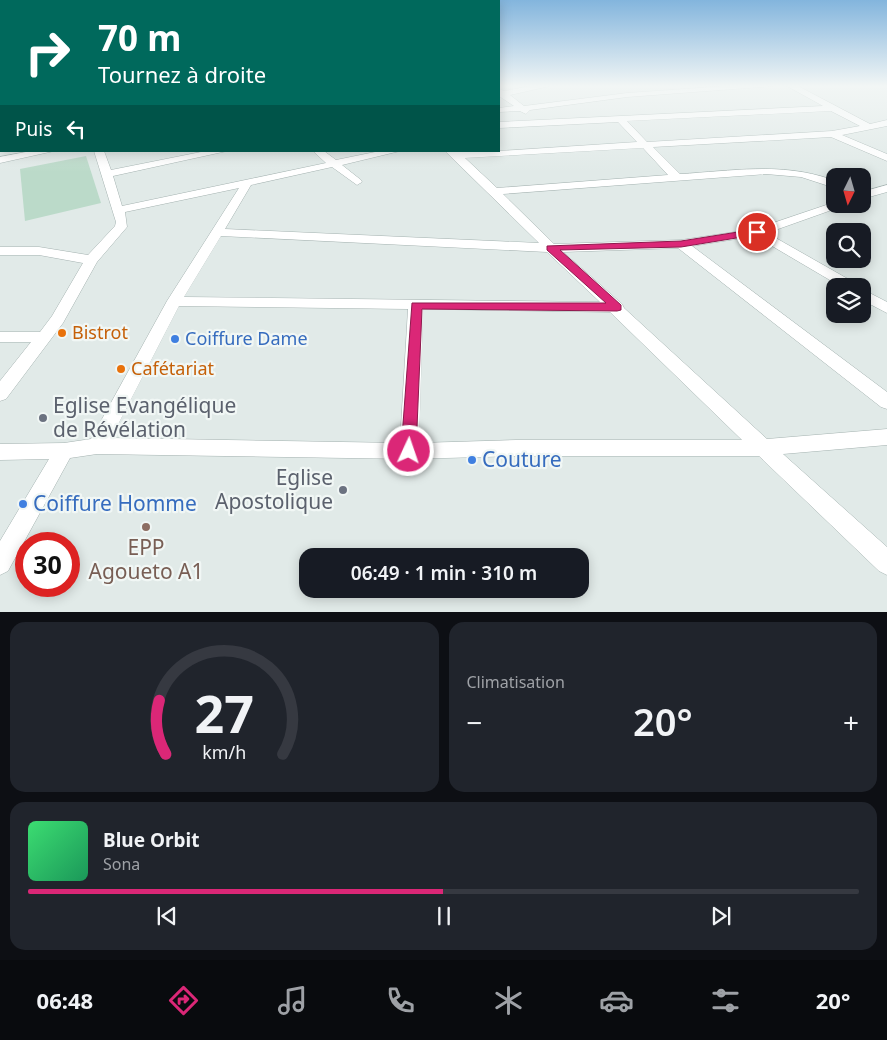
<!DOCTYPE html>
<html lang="fr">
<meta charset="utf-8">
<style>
:root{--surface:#171b24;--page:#20242c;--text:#f1f3f6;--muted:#9ea1a6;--line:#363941;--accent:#db2777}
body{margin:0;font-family:"Noto Sans",sans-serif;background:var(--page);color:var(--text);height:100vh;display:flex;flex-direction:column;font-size:19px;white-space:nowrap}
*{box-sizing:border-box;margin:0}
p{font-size:16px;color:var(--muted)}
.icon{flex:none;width:28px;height:28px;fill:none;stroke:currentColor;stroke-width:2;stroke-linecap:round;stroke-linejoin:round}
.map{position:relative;height:612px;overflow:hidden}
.sheet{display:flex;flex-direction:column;gap:10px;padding:10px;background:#0d0f14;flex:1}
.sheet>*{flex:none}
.top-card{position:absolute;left:0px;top:0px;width:500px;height:152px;box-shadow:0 2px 12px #0003;background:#00695c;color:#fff;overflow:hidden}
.needle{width:32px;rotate:185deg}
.buttons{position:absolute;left:826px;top:168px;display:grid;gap:10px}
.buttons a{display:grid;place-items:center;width:45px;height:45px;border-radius:10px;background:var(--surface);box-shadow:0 2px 12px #0003;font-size:25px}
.speed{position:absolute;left:15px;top:532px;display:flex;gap:10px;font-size:25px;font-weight:700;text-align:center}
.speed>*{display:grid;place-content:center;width:65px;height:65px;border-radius:50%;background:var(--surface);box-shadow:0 2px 12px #0003;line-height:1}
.speed .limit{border:8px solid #d22;background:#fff;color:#111}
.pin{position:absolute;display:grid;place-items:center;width:42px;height:42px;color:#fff;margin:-21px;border:2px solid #fff;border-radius:50%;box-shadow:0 1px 5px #0007}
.me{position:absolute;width:55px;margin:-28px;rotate:3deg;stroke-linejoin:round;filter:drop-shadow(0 0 4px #0008)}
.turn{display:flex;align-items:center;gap:18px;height:105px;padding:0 15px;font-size:22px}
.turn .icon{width:65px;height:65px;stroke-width:2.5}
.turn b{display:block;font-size:35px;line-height:42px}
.then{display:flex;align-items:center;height:48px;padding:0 15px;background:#0003;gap:10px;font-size:19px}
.big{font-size:38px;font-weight:600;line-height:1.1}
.sheet .widget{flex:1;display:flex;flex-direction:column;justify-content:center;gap:8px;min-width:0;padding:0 18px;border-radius:15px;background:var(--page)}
.sheet .dial{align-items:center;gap:0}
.dial svg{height:130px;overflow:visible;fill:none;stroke:var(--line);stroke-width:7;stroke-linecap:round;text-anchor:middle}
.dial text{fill:var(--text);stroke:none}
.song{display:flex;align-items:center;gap:15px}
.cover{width:60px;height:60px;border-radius:8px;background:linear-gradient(135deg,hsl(140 70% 55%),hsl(150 70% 35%))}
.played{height:5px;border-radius:2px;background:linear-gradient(90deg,var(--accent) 50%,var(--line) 50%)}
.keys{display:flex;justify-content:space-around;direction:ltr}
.heat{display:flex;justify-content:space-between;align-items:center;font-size:28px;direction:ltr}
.sheet .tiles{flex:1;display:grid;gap:10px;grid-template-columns:1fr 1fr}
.widget:last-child{grid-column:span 2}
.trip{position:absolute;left:299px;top:548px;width:290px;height:50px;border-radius:15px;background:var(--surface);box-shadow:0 2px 12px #0003;font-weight:600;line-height:50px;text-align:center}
.tabs{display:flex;height:80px;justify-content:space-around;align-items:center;background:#090b0e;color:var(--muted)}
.tabs .icon{width:35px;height:35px}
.tabs .on{color:var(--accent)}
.tabs b{font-size:22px;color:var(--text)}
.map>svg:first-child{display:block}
</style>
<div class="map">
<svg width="887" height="613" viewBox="0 0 887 613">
<rect width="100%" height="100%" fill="#e1eae8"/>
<path fill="#bbdac9" d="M 86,156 L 101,203 L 25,221 L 20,169 Z"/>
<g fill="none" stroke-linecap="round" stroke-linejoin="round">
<defs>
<g id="street">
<path d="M 531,86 L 550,86 L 510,95 L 524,106 L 627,93 L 727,86 L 774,86 L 627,97 L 530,110 L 526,114 L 520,111 L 499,112 L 499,108 L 514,106 L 499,96 L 499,89 L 504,91 Z"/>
<path d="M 787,86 L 798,86 L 870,124 L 887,120 L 887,126 L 842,135 L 887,154 L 887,161 L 831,137 L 653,147 L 680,174 C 731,171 781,162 830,179 L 835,181 L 835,188 L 801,177 L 766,174 L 503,194 L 554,244 L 681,240 L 755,229 L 835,202 L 835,204 L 845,204 L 843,206 L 767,233 L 855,283 L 857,286 L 840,286 L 755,236 L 692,246 L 887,392 L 887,409 L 881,407 L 678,248 L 563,252 L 622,304 L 624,308 L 767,439 L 887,429 L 887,445 L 783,454 L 887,547 L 887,575 L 879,571 L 759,456 L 516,456 L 409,459 L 97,454 L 70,458 L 8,571 L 0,575 L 0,541 L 49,459 L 0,460 L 0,444 L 64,443 L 91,439 L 167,301 L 239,188 L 125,212 L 127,227 L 97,262 L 63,323 L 6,399 L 0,401 L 0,381 L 31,342 L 0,342 L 0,332 L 40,332 L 52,316 L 83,263 L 39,255 L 0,255 L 0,247 L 39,247 L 88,255 L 115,226 L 116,222 L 94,151 L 104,151 L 111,170 L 206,151 L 227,151 L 113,176 L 122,206 L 326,163 L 313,151 L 324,151 L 336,160 L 380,151 L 400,151 L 342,165 L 361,180 L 362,182 L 357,185 L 332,167 L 251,185 L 225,229 L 539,243 L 445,151 L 499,151 L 637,142 L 618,122 L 499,128 L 499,122 L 823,106 ZM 831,111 L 860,126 L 832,131 L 647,142 L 627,121 ZM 643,148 L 668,175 L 497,188 L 465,158 ZM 221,236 L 547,252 L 600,302 L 184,297 ZM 179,306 L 408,309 L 400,443 L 111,438 ZM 423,309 L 610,312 L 742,440 L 516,440 L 419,443 Z"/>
<path d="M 1,106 L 1,112 L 0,113 L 0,107 Z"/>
<rect x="0" y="130" width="1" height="6"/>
<path d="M 31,151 L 54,151 L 0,163 L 0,157 Z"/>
<path d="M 887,185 L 887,192 L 862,199 L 862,192 Z"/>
<path d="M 862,289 L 887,302 L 887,313 L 862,300 Z"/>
</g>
</defs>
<use href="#street" stroke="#a4b2b0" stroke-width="1"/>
<use href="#street" fill="#fff" fill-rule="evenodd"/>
</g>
<linearGradient id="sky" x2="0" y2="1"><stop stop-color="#83b5dd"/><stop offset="0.5" stop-color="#f2f6f5"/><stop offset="1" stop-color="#f2f6f5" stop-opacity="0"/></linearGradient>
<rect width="887" height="172" fill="url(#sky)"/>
<path fill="#db2777" stroke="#8e194d" d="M 757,229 L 762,232 L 761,234 L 681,247 L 560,250 L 621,305 L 621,310 L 617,311 L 422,309 L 416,451 L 414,456 L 409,457 L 404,456 L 401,451 L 412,303 L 606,303 L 547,250 L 547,246 L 681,241 Z"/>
<g fill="#e8710a" stroke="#f1f7f5" stroke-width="2">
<circle cx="62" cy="333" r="5"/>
<circle cx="121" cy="369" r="5"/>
</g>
<g fill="#3f7fe0" stroke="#f1f7f5" stroke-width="2">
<circle cx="175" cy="339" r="5"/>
<circle cx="472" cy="460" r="5"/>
<circle cx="23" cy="504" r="5"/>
</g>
<g fill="#6b7280" stroke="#f1f7f5" stroke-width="2">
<circle cx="43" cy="418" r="5"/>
<circle cx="343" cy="490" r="5"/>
</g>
<circle fill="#8d6e63" stroke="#f1f7f5" stroke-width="2" cx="146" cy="527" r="5"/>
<g text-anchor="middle" stroke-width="4.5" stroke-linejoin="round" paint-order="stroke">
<g font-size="18" fill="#c56008" stroke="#f1f7f5" text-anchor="start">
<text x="72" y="339">Bistrot</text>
<text x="131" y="375">Cafétariat</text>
</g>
<g font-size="18" fill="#366cbe" stroke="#f1f7f5" text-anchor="start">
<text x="185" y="345">Coiffure Dame</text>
</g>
<g font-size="21" fill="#5b616d" stroke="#f1f7f5" text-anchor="start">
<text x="53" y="413">Eglise Evangélique<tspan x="53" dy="24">de Révélation</tspan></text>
<text x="333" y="485" text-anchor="end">Eglise<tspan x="333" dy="24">Apostolique</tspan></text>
</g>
<g font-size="21" fill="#366cbe" stroke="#f1f7f5" text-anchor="start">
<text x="482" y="467">Couture</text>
<text x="33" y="511">Coiffure Homme</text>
</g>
<g font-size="21" fill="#785e54" stroke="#f1f7f5">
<text x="146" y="555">EPP<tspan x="146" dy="24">Agoueto A1</tspan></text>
</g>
</g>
</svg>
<div class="buttons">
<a><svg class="needle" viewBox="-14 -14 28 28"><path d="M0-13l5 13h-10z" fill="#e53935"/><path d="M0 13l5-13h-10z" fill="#9ea1a6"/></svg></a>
<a><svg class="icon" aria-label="search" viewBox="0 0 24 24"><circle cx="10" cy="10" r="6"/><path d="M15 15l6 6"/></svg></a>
<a><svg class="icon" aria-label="layers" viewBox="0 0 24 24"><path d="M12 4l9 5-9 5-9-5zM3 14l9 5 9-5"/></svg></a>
</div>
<div class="speed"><div class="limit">30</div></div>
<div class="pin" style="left:757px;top:232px;background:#d93025"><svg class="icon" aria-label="arrive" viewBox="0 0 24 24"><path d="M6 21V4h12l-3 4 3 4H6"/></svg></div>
<svg class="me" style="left:409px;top:451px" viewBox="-20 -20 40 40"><circle r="17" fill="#db2777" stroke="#fff" stroke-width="3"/><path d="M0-11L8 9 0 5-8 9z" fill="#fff"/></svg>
<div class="trip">06:49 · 1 min · 310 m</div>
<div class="top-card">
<div class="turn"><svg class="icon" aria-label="right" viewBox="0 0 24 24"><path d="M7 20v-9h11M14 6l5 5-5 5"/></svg><div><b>70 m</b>Tournez à droite</div></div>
<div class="then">Puis<svg class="icon" aria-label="left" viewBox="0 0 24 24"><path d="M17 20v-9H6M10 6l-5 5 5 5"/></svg></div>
</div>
</div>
<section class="sheet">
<div class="tiles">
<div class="widget dial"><svg viewBox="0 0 100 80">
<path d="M14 69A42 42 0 1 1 86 69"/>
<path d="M14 69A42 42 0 0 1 10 36" stroke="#db2777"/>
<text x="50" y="56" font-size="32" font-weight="700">27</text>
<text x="50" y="72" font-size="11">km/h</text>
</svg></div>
<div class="widget"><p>Climatisation</p>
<div class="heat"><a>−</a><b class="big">20°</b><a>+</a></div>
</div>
<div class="widget">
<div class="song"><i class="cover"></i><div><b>Blue Orbit</b><p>Sona</p></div></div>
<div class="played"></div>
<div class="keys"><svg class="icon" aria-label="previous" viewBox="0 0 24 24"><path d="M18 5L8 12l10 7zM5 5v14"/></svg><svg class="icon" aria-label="pause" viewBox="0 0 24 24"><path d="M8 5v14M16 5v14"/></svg><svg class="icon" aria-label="next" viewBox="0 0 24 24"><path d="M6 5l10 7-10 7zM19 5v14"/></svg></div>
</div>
</div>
</section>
<nav class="tabs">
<b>06:48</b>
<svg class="icon on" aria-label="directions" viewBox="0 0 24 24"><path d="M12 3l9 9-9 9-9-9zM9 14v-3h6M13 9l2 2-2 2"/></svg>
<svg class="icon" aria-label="music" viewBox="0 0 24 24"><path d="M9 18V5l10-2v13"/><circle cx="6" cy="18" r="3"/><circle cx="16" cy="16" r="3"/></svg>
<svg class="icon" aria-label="phone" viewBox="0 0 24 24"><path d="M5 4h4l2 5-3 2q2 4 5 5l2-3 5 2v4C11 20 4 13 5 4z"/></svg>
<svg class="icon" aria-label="climate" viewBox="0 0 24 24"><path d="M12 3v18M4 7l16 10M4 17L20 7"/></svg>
<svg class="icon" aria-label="car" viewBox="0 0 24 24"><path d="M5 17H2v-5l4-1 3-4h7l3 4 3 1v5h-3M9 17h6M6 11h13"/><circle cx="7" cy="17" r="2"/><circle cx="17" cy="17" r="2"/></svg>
<svg class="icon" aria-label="filters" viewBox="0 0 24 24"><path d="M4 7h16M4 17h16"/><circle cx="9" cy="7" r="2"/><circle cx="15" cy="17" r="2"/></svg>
<b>20°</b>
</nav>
